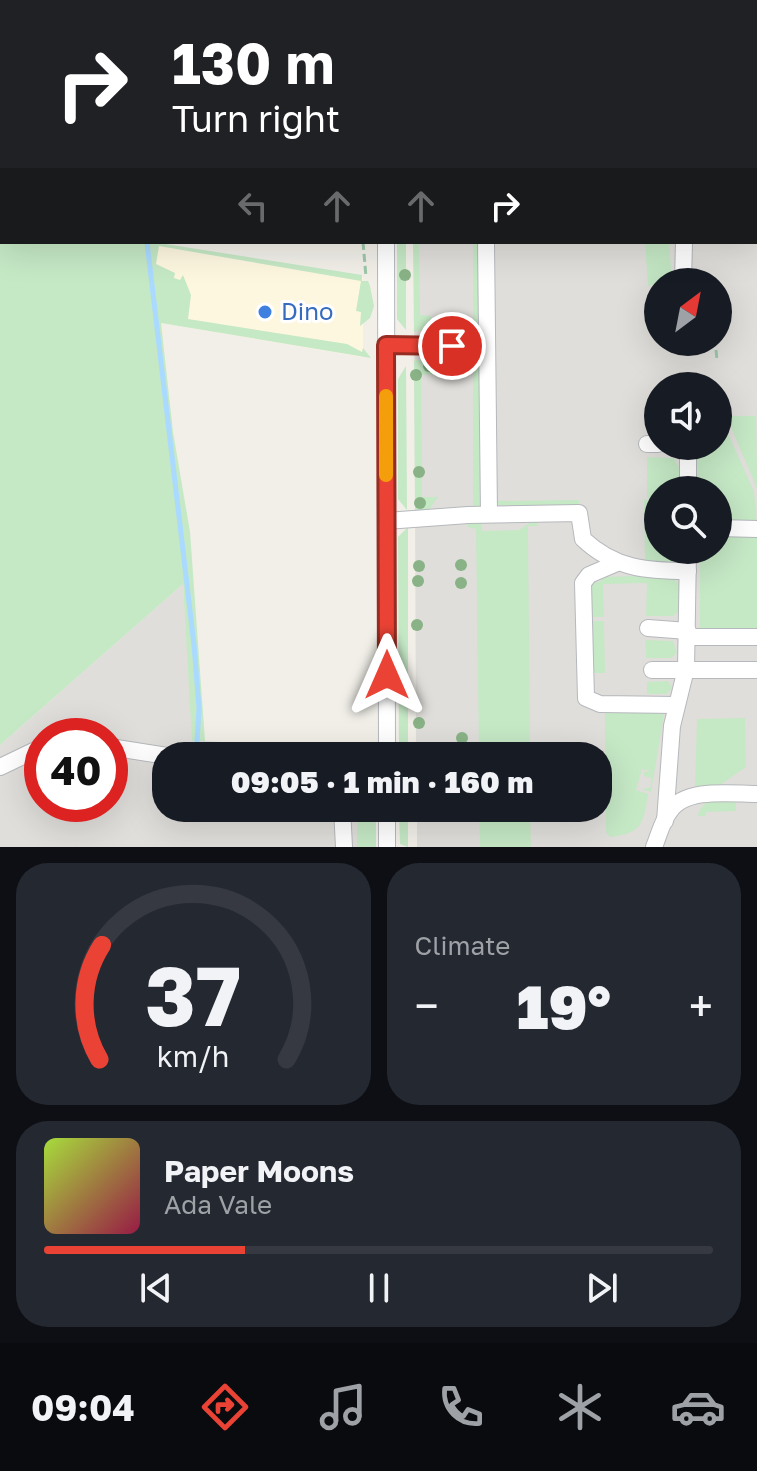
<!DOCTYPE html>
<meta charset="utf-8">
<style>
:root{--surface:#171b24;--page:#242831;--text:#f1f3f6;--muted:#9ea1a6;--line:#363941;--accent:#ea4335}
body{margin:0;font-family:"Golos Text",sans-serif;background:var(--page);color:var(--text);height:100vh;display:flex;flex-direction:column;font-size:30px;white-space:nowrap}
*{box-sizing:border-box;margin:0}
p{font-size:26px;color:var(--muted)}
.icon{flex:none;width:44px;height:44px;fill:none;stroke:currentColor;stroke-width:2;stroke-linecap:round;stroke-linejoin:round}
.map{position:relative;height:847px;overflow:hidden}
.details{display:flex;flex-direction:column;gap:16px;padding:16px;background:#0d0f14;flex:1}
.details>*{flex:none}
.top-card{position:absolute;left:0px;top:0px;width:758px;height:244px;box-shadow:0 8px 32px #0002;background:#202124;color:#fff;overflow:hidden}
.needle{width:52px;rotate:32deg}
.tools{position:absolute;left:644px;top:268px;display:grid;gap:16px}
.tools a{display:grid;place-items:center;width:88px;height:88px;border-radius:50%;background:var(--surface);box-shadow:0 8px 32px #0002;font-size:40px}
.speed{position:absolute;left:24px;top:718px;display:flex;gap:16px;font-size:40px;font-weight:700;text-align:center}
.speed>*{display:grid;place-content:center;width:104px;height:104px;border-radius:50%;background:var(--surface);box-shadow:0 8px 32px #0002;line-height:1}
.speed .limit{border:12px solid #d22;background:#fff;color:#111}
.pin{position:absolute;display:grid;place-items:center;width:68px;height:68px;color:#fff;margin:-34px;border:4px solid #fff;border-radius:50%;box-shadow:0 2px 8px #0007}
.me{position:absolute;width:88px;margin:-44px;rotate:0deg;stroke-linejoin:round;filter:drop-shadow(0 0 6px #0008)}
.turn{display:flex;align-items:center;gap:28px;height:168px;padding:0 40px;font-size:36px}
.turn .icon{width:104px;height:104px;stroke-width:2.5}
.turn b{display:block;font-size:56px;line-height:68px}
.lanes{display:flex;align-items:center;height:76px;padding:0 40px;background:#0003;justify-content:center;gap:40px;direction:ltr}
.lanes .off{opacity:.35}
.big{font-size:60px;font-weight:800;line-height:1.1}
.details .tile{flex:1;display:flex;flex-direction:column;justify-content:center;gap:12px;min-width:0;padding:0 28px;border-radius:32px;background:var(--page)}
.details .dial{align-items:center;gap:0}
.dial svg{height:208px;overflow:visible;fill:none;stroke:var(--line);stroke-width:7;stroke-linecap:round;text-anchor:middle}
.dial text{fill:var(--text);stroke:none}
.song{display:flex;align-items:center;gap:24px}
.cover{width:96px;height:96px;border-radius:12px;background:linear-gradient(135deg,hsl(80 70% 55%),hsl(340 70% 35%))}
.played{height:8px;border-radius:4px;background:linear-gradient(90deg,var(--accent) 30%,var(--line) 30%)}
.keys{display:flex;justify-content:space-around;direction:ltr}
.heat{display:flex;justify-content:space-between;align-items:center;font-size:44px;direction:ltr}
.details .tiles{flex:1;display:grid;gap:16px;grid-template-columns:1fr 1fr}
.tile:last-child{grid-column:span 2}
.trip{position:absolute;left:152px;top:742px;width:460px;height:80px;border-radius:32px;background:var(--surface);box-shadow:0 8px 32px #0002;font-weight:800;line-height:80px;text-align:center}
.dock{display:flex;height:128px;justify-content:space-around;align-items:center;background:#090b0e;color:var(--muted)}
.dock .icon{width:56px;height:56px}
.dock .active{color:var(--accent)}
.dock b{font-size:36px;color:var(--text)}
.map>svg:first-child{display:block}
</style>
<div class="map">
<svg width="757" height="847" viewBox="0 0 757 847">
<rect width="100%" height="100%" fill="#f1efe8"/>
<path fill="#fef7e0" d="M 153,242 L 363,277 L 363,357 L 161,323 Z"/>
<g fill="#e0deda" fill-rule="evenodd">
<path d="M 413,0 L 757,0 L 757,847 L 417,847 L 417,808 L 598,808 L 598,756 L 416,756 L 414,242 L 756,242 L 756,2 ZM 658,282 L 718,282 L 718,342 L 658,342 ZM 658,386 L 718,386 L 718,446 L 658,446 ZM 658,490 L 718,490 L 718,550 L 658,550 Z"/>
<path d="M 183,584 L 193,740 L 364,752 L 364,756 L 166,756 L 166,808 L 364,808 L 364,847 L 0,847 L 0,745 ZM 42,736 L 110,736 L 110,804 L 42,804 Z"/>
</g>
<g fill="#c5e8c5">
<path d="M 0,0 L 368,0 L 2,2 L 2,242 L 153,242 L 362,275 L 362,281 L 368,281 L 370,286 L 374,306 L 370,318 L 360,326 L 361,312 L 356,311 L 361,281 L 159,246 L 156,264 L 175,273 L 174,278 L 180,280 L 183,275 L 191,295 L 188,319 L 347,344 L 362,352 L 363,348 L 371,358 L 161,323 L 173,432 L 190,532 L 205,741 L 192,741 L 183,584 L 0,745 Z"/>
<path d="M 397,242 L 406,242 L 406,330 L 397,319 Z"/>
<path d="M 413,242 L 419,242 L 420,315 L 431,316 L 433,321 L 428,329 L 414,332 Z"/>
<path d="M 473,242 L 479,242 L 481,507 L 473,507 Z"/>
<path d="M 493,242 L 498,501 L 579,500 L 579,507 L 497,505 Z"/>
<path d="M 645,242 L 669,242 L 672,282 L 648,286 Z"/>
<path d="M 421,359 L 433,364 L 437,374 L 421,375 L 422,497 L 438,497 L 428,511 L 415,512 L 414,361 Z"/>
<path d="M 406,366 L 407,510 L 398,499 L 398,379 Z"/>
<path d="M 718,411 L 754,492 L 757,525 L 718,524 L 718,515 L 723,519 L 718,513 L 718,490 L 697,490 L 697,446 L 718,446 Z"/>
<path d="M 756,416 L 757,488 L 726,416 Z"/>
<path d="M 647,457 L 674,458 L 679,468 L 679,490 L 658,490 L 658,550 L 679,550 L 677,561 L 670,565 L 645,565 L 644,499 L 652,501 L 647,497 Z"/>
<path d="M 534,520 L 539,526 L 528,526 L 530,756 L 479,756 L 476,529 L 468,527 L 468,522 L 481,522 L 482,531 L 519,530 Z"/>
<path d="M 408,527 L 408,756 L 399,756 L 398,537 Z"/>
<path d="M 718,532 L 757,533 L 757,632 L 703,632 L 700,628 L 700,550 L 718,550 Z"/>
<path d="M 670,575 L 679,584 L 679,611 L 673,616 L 646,616 L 647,583 L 603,584 L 604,617 L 586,617 L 588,582 L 600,582 L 603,577 Z"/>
<path d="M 586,621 L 604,621 L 605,673 L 587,673 Z"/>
<path d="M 645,640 L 673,641 L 677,653 L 671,658 L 646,658 Z"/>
<path d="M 668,681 L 672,688 L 667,694 L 647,694 L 647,682 Z"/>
<path d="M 605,709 L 664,714 L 651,792 L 641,789 L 650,788 L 652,778 L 644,776 L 644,772 L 651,771 L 642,769 L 636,790 L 648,794 C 643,825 642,833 610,837 L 606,832 Z"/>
<path d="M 745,718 L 746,767 L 717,787 L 695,787 L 697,719 Z"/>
<path d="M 736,799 L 736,811 L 706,812 L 705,816 L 698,816 C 702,797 720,800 736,799 Z"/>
<rect x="357" y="808" width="19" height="39"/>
<path d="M 399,808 L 408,808 L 408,847 L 400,844 Z"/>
<path d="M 479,808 L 530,808 L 531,847 L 480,847 Z"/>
</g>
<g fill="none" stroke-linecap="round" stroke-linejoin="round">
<g stroke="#aadaff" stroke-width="5">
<path d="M 124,0 L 124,2"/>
<path d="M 147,242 L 194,645 L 199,708 L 197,742"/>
</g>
<defs>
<g id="minor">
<path d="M 384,0 L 384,2"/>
<path d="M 645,2 L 645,0"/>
<path d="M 386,242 L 387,756"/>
<path d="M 486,242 L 489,514"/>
<path d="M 683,282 L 684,242"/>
<path d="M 386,345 L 452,346"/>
<path d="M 647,444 L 658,444"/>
<path d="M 688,490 L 688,446"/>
<path d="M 386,521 L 468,515 L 579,513 L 583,539 C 615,569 647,571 688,571"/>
<path d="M 718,528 L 757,529"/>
<path d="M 617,563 L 589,575 L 583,583 L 586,698 L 600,704 L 676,705"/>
<path d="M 648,628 L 688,631"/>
<path d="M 687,637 L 757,637"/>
<path d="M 652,670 L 757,670"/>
<path d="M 110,747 L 167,756"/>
<path d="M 0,767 L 42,747"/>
<path d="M 342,808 L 344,847"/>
<path d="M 387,808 L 387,847"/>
<path d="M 665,821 L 672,726 L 686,669 L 688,550"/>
<path d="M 654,847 C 659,835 662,821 670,811 C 686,787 732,794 757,794"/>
</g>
</defs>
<use href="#minor" stroke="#b5b8bc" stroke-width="18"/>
<g stroke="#9cc7a9" stroke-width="3" stroke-dasharray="8 4" stroke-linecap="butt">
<path d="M 363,242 L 366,277"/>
<path d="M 716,350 L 717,360"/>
</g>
<use href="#minor" stroke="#fff" stroke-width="16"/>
</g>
<g fill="#89b387">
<circle cx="405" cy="275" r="6"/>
<circle cx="429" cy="366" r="6"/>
<circle cx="416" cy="375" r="6"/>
<circle cx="419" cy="472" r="6"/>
<circle cx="420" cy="503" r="6"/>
<circle cx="461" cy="565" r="6"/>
<circle cx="419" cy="566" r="6"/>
<circle cx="418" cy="581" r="6"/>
<circle cx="461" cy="583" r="6"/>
<circle cx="417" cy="625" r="6"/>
<circle cx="407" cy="692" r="6"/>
<circle cx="419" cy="723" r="6"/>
<circle cx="462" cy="738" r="6"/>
</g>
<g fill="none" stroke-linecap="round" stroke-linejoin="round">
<defs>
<path id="route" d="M 387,675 L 386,345 L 452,346"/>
</defs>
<use href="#route" stroke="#982c22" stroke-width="20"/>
<use href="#route" stroke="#ea4335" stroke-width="14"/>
<path stroke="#f59e0b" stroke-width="14" d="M 386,396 L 386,475"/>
</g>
<circle fill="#3f7fe0" stroke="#fff" stroke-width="3" cx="265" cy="312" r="8"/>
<g text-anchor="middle" stroke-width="6" stroke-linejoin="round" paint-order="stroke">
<g font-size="24" fill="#366cbe" stroke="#fff" text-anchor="start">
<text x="281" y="320">Dino</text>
</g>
</g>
</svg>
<div class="tools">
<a><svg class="needle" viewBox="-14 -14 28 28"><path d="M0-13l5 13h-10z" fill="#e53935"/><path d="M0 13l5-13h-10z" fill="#9ea1a6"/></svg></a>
<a><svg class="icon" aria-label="sound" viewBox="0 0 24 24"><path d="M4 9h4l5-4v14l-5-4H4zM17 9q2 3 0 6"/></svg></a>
<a><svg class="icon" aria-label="search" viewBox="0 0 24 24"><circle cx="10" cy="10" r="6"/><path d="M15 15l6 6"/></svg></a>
</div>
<div class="speed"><div class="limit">40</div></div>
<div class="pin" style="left:452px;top:346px;background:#d93025"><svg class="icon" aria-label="arrive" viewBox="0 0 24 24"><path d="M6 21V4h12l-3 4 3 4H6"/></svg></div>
<svg class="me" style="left:387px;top:675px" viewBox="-20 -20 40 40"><path d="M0-17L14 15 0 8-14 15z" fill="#ea4335" stroke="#fff" stroke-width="4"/></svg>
<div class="trip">09:05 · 1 min · 160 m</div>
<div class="top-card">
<div class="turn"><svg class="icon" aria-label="right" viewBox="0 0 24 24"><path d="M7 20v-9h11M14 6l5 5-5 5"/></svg><div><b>130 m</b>Turn right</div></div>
<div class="lanes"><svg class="icon off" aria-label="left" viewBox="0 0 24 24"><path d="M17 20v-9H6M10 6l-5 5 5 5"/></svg><svg class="icon off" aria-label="ahead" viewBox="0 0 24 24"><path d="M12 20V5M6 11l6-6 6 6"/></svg><svg class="icon off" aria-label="ahead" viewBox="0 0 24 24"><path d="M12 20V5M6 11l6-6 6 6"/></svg><svg class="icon" aria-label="right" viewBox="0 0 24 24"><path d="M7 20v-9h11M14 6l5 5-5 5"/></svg></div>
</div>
</div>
<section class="details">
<div class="tiles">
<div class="tile dial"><svg viewBox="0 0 100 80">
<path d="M14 69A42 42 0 1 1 86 69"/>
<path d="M14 69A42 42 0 0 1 15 25" stroke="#ea4335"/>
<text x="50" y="56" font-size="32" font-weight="700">37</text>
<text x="50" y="72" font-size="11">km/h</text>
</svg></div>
<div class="tile"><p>Climate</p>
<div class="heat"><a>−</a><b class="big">19°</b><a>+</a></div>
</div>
<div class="tile">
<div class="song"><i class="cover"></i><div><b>Paper Moons</b><p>Ada Vale</p></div></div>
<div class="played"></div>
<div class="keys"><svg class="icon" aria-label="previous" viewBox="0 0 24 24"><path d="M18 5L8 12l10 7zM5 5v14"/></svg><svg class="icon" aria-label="pause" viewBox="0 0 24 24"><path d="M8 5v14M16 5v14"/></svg><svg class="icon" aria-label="next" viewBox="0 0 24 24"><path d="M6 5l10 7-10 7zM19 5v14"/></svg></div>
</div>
</div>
</section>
<nav class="dock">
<b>09:04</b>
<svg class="icon active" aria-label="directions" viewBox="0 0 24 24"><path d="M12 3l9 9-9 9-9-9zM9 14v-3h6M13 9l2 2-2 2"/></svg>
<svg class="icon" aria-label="music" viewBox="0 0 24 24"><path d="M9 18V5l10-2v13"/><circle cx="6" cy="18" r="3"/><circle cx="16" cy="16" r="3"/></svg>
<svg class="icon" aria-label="phone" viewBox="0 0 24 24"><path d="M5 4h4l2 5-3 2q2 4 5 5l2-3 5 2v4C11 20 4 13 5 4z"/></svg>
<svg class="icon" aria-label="climate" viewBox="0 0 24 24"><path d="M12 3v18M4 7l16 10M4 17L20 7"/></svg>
<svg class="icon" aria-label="car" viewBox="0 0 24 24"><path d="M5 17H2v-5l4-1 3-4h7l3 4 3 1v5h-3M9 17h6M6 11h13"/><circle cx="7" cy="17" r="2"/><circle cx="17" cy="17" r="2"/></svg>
</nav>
